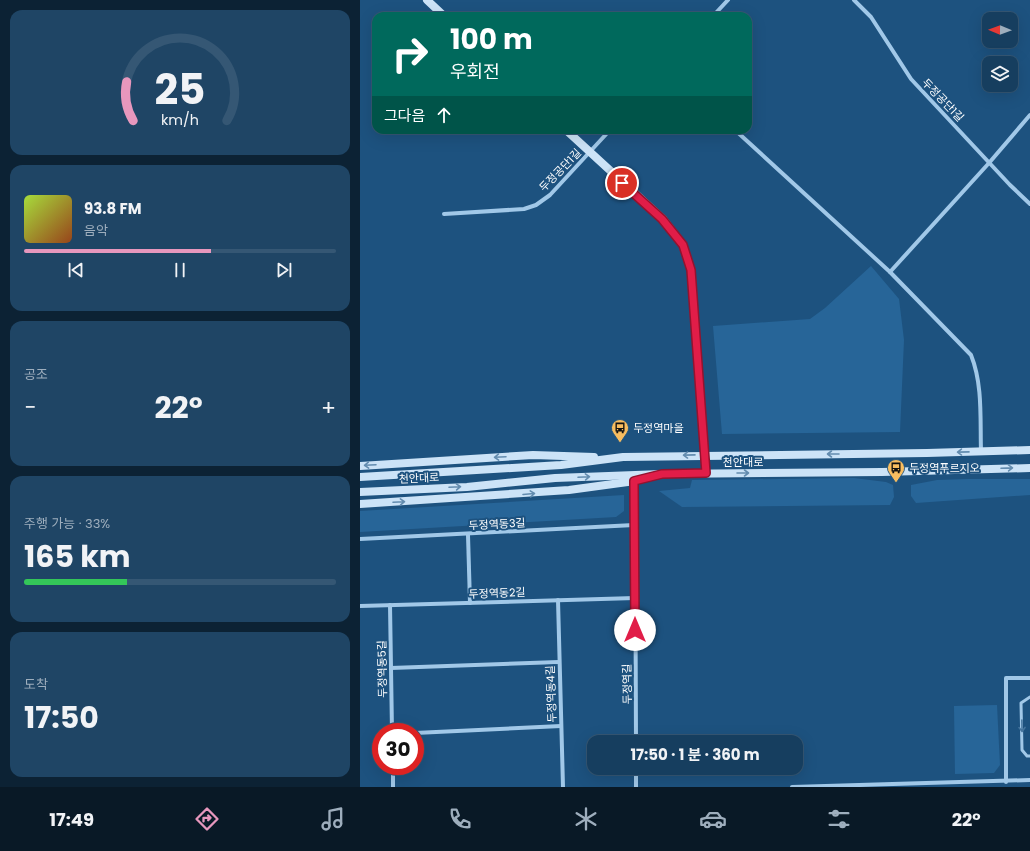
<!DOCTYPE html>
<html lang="ko">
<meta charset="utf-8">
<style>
:root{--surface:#163e5f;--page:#1f4565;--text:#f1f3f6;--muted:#9eaebd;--line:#355774;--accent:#e797bd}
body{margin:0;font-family:Poppins,"Noto Sans KR",sans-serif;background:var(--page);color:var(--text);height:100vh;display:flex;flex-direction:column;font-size:15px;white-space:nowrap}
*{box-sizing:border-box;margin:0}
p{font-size:13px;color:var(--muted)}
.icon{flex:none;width:22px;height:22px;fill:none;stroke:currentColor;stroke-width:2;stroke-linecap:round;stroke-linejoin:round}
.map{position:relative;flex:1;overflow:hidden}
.details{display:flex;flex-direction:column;gap:10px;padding:10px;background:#0c2234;width:360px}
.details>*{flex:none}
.banner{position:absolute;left:12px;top:12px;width:380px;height:122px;border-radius:12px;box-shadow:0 4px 16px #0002,0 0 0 1px var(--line);background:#00695c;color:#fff;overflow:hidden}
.needle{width:26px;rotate:271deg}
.tools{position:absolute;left:622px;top:12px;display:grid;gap:8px}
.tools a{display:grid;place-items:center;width:36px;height:36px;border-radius:8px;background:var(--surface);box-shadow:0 4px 16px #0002,0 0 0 1px var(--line);font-size:20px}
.speed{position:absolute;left:12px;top:723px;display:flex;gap:8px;font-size:20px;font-weight:700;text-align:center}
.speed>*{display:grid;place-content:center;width:52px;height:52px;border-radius:50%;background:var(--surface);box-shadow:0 4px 16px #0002,0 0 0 1px var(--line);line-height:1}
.speed .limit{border:6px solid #d22;background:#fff;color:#111}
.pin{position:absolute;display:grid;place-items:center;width:34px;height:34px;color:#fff;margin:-17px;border:2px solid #fff;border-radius:50%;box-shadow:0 1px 4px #0007}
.me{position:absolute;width:44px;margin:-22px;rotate:0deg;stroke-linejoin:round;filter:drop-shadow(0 0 3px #0008)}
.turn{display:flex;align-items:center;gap:14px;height:84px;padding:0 12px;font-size:18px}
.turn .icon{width:52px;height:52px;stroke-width:2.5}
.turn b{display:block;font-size:28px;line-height:34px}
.then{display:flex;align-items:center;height:38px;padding:0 12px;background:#0003;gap:8px;font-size:15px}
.big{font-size:30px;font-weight:700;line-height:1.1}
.details .widget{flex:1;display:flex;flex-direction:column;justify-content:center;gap:6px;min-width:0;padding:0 14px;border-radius:12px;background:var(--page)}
.details .dial{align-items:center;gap:0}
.dial svg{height:104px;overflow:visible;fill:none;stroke:var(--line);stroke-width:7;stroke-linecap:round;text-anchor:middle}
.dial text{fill:var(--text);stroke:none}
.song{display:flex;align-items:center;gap:12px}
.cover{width:48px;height:48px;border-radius:6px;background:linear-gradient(135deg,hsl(80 70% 55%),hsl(20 70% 35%))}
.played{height:4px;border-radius:2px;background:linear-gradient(90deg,var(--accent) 60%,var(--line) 60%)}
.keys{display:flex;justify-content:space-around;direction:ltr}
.heat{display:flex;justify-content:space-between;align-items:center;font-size:22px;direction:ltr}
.charge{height:6px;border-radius:3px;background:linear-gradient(90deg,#34c759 33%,var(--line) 0)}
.trip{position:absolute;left:227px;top:735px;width:216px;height:40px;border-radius:12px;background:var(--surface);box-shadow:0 4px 16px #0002,0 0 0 1px var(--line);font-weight:700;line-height:40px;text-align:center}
.dock{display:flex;height:64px;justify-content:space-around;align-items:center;background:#091926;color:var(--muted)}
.dock .icon{width:28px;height:28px}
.dock .active{color:var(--accent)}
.dock b{font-size:18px;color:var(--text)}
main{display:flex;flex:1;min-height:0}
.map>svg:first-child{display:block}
</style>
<main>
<section class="details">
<div class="widget dial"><svg viewBox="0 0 100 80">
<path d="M14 69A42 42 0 1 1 86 69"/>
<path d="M14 69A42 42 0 0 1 9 39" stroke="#e797bd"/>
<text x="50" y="56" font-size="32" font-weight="700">25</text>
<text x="50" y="72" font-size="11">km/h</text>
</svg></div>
<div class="widget">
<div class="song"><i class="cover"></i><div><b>93.8 FM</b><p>음악</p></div></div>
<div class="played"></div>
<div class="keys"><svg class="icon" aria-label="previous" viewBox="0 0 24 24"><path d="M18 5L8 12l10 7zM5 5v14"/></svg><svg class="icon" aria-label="pause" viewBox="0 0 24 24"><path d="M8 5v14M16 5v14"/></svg><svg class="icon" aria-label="next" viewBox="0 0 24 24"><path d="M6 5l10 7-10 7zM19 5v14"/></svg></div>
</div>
<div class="widget"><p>공조</p>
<div class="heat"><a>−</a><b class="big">22°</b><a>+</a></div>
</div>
<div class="widget"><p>주행 가능 · 33%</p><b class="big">165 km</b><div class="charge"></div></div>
<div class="widget"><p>도착</p><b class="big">17:50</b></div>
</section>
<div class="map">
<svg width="670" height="787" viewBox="0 0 670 787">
<rect width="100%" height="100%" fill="#1d527f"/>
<g fill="#276598">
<path d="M 511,266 L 539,299 L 544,340 L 540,432 L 362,434 L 353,326 L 450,319 L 465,308 Z"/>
<path d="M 494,478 L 526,482 L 533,485 L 534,497 L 530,505 L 322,507 L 299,491 L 330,488 L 332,480 Z"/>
<path d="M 608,479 L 670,479 L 670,495 L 556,503 L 551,496 L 551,485 L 577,480 Z"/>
<path d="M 264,495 L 264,511 L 256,517 L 0,532 L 0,511 Z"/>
<path d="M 637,705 L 640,765 L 634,773 L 595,774 L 594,706 Z"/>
</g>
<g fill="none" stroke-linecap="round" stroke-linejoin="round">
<path stroke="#a1c8e8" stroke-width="3" d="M 670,697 L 661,703 L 662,750 L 667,756 L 670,756"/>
<g stroke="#a1c8e8" stroke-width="4">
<path d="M 494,0 L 511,17 L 551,79 L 650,185 L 670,204"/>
<path d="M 353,16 L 368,0"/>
<path d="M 375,130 L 530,272 L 611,355 C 623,385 620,419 621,452"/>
<path d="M 84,214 L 164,209 L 176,205 L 190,195 L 250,130"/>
<path d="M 530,272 L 629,163 L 670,115"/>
<path d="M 275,481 L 276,742"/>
<path d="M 108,535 L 110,603"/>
<path d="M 0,539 L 274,525"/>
<path d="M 198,600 L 203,787"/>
<path d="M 30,605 L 32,732"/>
<path d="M 0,606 L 275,598"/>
<path d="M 31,668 L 199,662"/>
<path d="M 55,733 L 201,726"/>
<path d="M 33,766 L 33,787"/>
<path d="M 276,768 L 276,787"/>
<path d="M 646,782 L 646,678 L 670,678"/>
<path d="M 432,787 L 670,780"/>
</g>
<g stroke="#cce3f7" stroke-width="8">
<path d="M 67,0 L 84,16"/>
<path d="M 206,130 L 303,219 L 323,245 L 331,270 L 346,473"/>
<path d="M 0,466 L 173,455 L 234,457"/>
<path d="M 0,477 L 201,465 L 263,457 L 567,453 L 670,450"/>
<path d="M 0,492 L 107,487 L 195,478 L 302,474 L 522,472 L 670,468"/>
<path d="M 0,504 L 209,490 L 275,481 L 288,477"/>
</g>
</g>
<defs><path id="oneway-shaft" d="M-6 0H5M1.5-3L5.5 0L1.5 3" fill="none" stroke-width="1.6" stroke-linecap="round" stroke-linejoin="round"/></defs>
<g stroke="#638caf">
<use href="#oneway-shaft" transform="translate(603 452) rotate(179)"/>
<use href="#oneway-shaft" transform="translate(473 454) rotate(180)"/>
<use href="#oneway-shaft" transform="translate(329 455) rotate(179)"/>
<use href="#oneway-shaft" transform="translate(140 457) rotate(177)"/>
<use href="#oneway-shaft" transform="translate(10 465) rotate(177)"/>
<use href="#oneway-shaft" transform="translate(647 468) rotate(-2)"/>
<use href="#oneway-shaft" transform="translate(383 473)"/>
<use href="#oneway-shaft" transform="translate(224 477) rotate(-3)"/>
<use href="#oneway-shaft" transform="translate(95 487) rotate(-3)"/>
<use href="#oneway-shaft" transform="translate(169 494) rotate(-5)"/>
<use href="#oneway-shaft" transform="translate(39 502) rotate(-3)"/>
</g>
<use stroke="#45759e" href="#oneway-shaft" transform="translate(662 726) rotate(89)"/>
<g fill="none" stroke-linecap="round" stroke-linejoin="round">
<defs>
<path id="route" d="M 262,183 L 302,219 L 323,245 L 331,270 L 346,473 L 302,474 L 274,481 L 275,630"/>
</defs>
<use href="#route" stroke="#92132f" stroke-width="10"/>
<use href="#route" stroke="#e11d48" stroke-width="7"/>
</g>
<defs>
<symbol id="bus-pin" viewBox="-11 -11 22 30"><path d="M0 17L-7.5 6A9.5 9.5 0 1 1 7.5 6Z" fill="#f8bd60" stroke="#1d527f"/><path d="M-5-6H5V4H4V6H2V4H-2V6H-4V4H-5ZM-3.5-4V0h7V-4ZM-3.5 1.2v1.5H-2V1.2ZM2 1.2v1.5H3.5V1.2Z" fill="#111"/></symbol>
</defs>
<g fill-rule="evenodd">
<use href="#bus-pin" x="250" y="418" width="20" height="27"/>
<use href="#bus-pin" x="526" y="458" width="20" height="27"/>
</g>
<g text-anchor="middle" stroke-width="4" stroke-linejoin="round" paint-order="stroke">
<g font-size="11" fill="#fff" stroke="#1d527f">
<text transform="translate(583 100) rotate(46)" y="4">두정공단1길</text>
<text transform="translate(200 170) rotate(-46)" y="4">두정공단1길</text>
<text x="383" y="466">천안대로</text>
<text transform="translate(59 478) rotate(-3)" y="4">천안대로</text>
<text transform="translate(137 524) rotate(-3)" y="4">두정역동3길</text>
<text transform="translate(137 593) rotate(-2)" y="4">두정역동2길</text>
<text transform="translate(22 669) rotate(-91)" y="4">두정역동5길</text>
<text transform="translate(267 684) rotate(-91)" y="4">두정역길</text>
<text transform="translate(191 694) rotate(-92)" y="4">두정역동4길</text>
</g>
<g font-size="11" fill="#fff" stroke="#1d527f" text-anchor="start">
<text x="273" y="432">두정역마을</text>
<text x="549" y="472">두정역푸르지오</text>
</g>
</g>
</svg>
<div class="tools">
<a><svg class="needle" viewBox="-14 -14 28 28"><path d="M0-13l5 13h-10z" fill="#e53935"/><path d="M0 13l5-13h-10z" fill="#9eaebd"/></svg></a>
<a><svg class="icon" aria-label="layers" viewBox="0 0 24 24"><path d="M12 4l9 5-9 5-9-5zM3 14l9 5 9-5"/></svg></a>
</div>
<div class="speed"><div class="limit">30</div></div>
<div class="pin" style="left:262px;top:183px;background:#d93025"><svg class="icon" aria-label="arrive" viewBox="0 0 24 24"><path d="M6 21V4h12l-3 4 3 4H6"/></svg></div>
<svg class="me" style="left:275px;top:630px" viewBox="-20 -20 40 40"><circle r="19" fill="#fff"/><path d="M0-13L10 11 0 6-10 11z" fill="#e11d48"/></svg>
<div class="trip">17:50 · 1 분 · 360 m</div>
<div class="banner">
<div class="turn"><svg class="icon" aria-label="right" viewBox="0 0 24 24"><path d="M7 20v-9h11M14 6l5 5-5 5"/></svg><div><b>100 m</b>우회전</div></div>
<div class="then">그다음<svg class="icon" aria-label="ahead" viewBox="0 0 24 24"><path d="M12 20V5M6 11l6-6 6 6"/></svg></div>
</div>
</div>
</main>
<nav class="dock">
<b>17:49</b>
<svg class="icon active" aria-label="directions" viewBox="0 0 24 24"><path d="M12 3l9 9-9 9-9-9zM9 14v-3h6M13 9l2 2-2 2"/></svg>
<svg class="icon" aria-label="music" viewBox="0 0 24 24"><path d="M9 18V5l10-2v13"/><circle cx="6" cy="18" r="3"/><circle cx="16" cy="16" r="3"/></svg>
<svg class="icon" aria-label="phone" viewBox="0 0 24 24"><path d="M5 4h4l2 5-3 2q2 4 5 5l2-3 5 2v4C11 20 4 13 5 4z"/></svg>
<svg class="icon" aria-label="climate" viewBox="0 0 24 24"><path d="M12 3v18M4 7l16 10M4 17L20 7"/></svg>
<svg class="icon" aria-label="car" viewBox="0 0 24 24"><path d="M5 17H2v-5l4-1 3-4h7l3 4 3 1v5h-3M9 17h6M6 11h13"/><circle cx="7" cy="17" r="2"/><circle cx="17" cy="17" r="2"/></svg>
<svg class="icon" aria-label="filters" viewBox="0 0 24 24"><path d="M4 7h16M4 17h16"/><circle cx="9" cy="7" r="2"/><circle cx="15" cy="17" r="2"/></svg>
<b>22°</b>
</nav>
